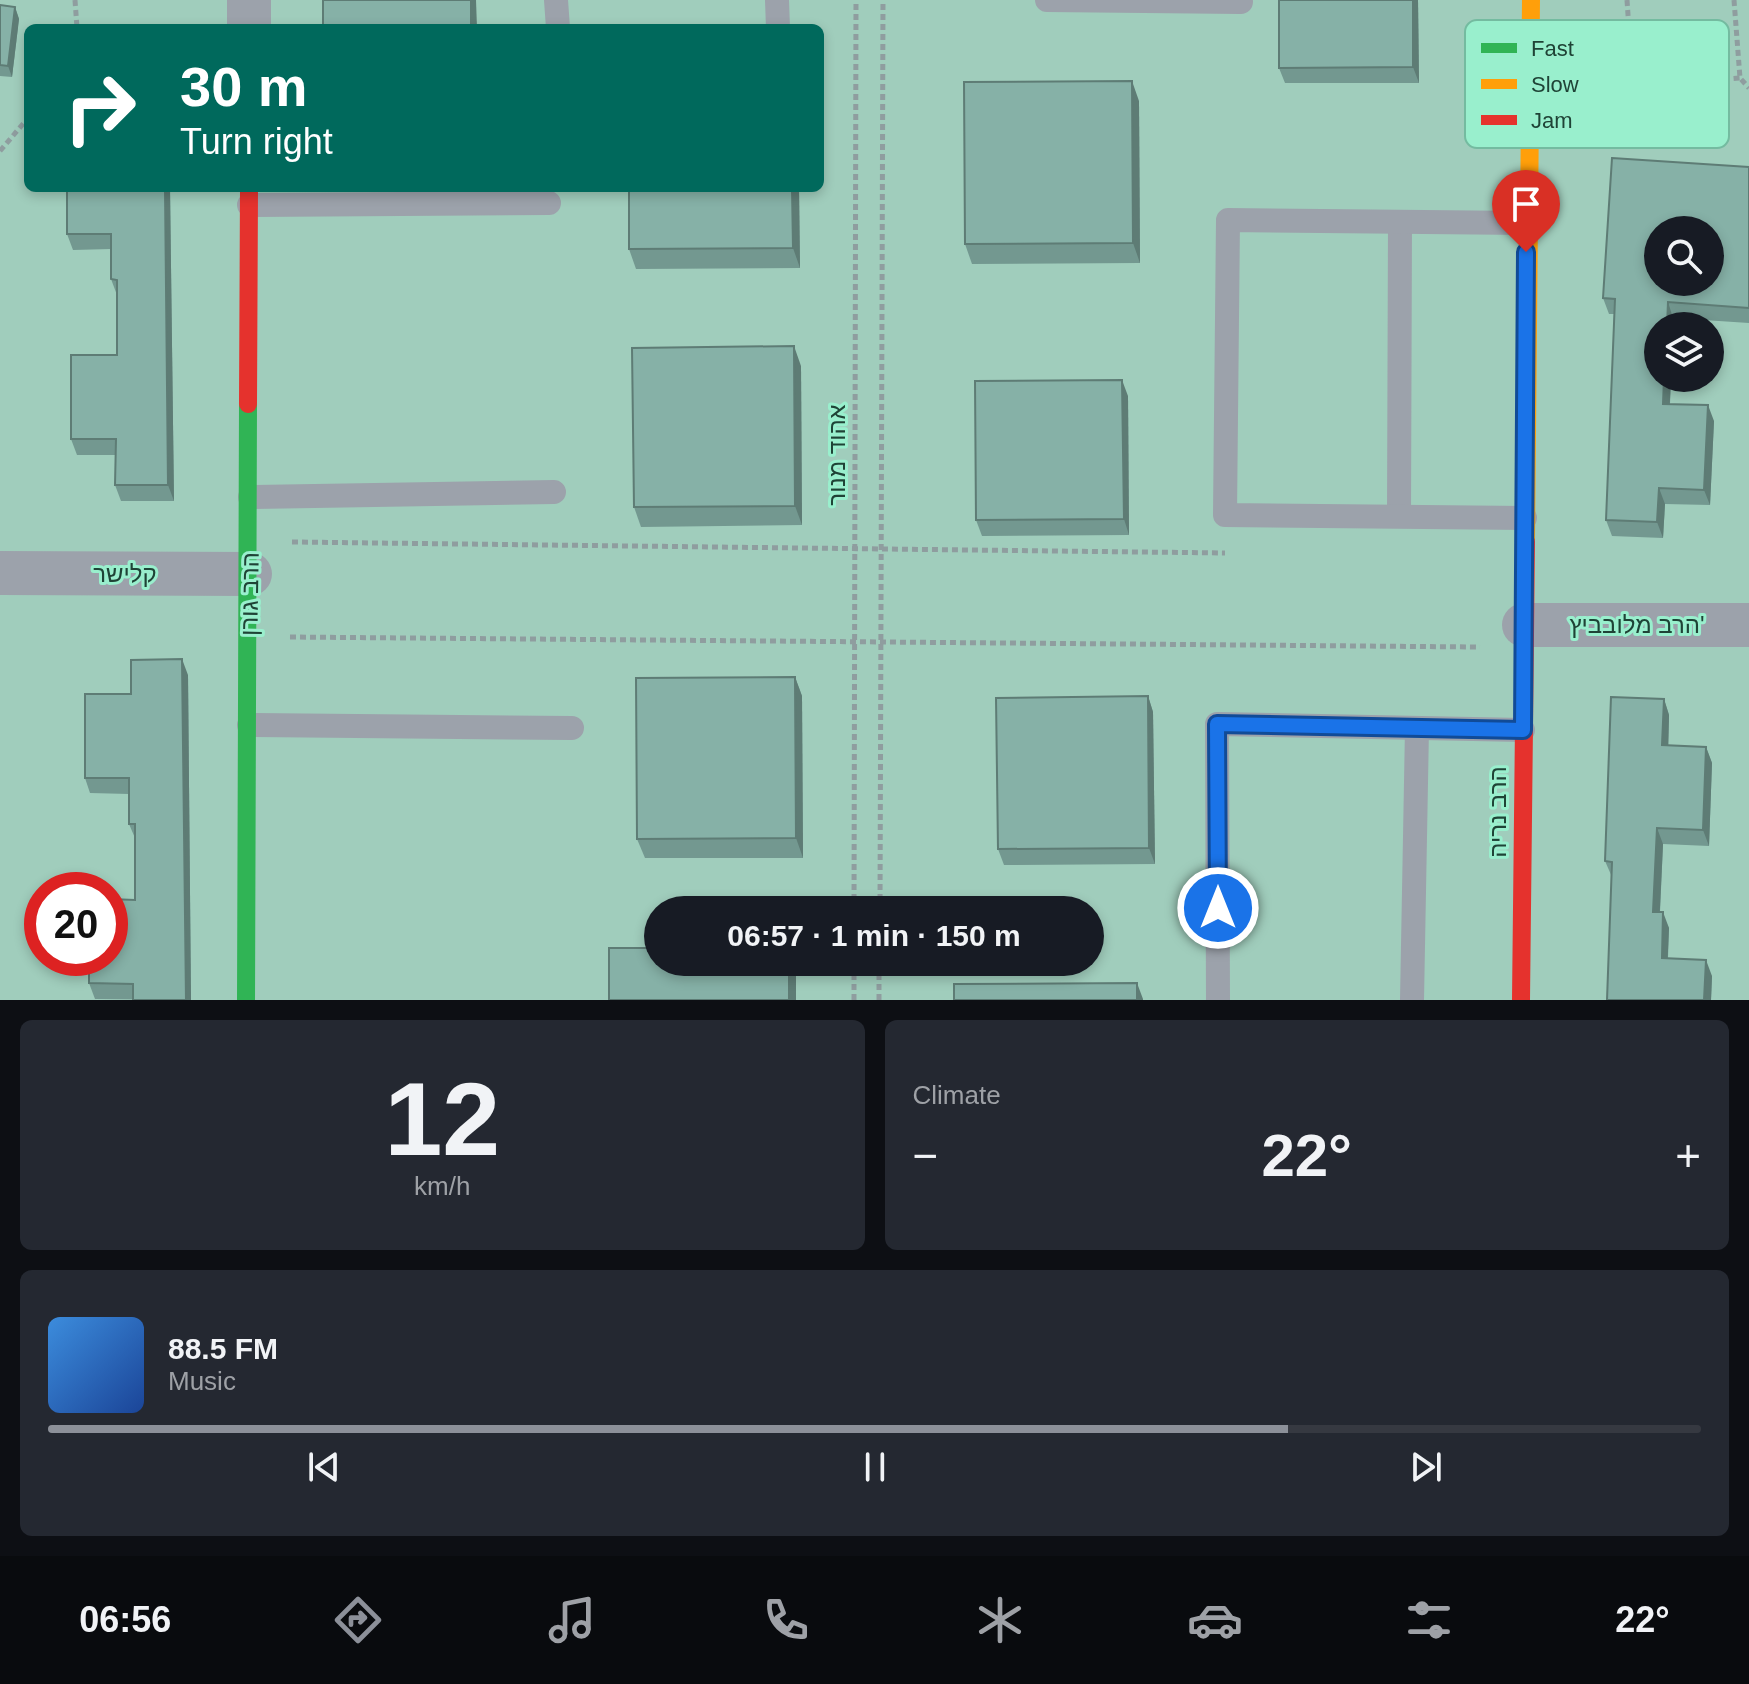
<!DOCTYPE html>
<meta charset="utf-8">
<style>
:root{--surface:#171b24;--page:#242831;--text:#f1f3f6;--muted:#9ea1a6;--line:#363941;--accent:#8c9099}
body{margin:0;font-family:Helvetica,"Noto Sans Hebrew",sans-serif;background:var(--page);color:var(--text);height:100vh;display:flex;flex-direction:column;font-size:30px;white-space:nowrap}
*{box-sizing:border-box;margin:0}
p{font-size:26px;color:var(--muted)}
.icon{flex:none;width:44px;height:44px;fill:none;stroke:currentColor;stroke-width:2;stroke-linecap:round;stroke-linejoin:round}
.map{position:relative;height:1000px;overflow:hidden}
.side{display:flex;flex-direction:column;gap:20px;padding:20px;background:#0d0f14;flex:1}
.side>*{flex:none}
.hud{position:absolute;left:24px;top:24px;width:800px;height:168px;border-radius:12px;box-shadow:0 4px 12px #0003;background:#00695c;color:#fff;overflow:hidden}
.buttons{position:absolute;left:1644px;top:216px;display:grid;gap:16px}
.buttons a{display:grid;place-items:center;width:80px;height:80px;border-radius:50%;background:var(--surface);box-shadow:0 4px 12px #0003;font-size:40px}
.speed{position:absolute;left:24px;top:872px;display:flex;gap:16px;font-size:40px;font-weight:700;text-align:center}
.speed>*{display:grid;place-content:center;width:104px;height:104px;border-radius:50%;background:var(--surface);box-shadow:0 4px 12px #0003;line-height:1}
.speed .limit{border:12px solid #d22;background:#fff;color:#111}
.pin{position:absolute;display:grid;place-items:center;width:68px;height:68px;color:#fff;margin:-82px -34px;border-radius:50% 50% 50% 0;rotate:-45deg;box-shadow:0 0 8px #0007}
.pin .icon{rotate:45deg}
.me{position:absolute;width:88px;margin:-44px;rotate:0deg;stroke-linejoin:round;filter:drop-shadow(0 0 6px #0008)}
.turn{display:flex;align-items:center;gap:28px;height:168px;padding:0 24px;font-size:36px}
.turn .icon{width:104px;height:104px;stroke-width:2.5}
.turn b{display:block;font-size:56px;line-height:68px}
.big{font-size:60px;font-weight:700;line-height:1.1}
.side .card{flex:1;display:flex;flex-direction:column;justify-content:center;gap:12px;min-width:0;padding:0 28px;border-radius:12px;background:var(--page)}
.side .dial{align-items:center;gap:0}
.dial b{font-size:104px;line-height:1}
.song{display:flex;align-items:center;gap:24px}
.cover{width:96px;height:96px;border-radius:12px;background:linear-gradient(135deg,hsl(210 70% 55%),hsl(220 70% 35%))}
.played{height:8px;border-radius:4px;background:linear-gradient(90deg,var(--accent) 75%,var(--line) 75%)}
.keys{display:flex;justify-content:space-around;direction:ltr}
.heat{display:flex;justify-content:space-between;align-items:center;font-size:44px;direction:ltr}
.side .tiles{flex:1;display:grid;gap:20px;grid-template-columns:1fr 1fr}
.card:last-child{grid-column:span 2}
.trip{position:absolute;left:644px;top:896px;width:460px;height:80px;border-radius:40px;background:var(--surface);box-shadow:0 4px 12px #0003;font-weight:700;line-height:80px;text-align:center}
.dock{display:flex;height:128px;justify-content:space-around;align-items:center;background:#090b0e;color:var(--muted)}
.dock .icon{width:56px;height:56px}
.dock .current{color:var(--accent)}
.dock b{font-size:36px;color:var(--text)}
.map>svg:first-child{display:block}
</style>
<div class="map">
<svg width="1749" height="1000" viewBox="0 0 1749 1000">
<rect width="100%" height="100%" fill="#a0cdbc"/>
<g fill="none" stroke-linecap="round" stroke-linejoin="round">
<g stroke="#8f9d9f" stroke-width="5" stroke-dasharray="6 4" stroke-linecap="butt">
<path d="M 75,0 L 77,28"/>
<path d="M 1627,0 L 1633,87"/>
<path d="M 1734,0 L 1740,78 L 1749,88"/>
<path d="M 1574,90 L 1740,78"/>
<path d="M 0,151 L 28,118"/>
<path d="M 292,542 L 1225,553"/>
<path d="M 290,637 L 1480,647"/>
<path d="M 854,910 L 856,0"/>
<path d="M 880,910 L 883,0"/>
<path d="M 854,1000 L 854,962"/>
<path d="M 879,1000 L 879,962"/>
</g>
<g stroke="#9ca2ab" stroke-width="24">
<path d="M 556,0 L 558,28"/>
<path d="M 777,0 L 778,28"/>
<path d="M 1047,0 L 1241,2"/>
<path d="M 249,205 L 549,203"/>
<path d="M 250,497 L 554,492"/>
<path d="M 1399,516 L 1400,222"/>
<path d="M 1525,518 L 1225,515 L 1228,220 L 1527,223"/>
<path d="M 249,725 L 572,728"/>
<path d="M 1218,1000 L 1217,724 L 1523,730"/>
<path d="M 1412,1000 L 1417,728"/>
</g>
<g stroke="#9ca2ab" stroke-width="44">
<path d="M 249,0 L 249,28"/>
<path d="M 0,573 L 250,574"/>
<path d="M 1524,625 L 1749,625"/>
</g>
<path stroke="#30b455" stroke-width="18" d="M 246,1000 L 248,404"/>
<path stroke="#ff9f0a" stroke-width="18" d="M 1526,542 L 1531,0"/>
<g stroke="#e5322d" stroke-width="18">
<path d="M 248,404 L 249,188"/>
<path d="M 1521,1000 L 1526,542"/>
</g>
</g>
<g fill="#739890">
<path d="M 1418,0 L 1419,83 L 1285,83 L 1279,68 Z"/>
<path d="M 0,5 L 15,7 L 19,19 L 12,77 L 0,76 Z"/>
<path d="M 1139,101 L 1140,263 L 972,264 L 965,244 Z"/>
<path d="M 1749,167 L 1749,323 L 1673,318 L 1673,326 L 1658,326 L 1658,378 L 1671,378 L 1670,404 L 1714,421 L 1710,505 L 1665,504 L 1663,538 L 1612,536 L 1606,520 L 1614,314 L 1609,314 L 1603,298 Z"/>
<path d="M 170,188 L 174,501 L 121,501 L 115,485 L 115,455 L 77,455 L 71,439 L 117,355 L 117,295 L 111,279 L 111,249 L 73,250 L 67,234 Z"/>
<path d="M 629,188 L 799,188 L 800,268 L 636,269 L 629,249 Z"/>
<path d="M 801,366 L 802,525 L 641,527 L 634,507 Z"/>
<path d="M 1128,396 L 1129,535 L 982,536 L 976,520 Z"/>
<path d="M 188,675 L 191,1000 L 95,999 L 89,983 L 135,900 L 135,838 L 129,824 L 129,794 L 90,793 L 85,778 L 131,694 Z"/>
<path d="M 795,677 L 802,696 L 803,858 L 645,858 L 637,839 Z"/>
<path d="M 1148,696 L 1153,712 L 1155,864 L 1004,865 L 998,849 Z"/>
<path d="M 1664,699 L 1669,715 L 1668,745 L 1706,747 L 1712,763 L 1709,846 L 1663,844 L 1660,912 L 1669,928 L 1668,958 L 1712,976 L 1711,1000 L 1607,1000 L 1612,877 L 1605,861 Z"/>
</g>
<g fill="#5e7c75">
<path d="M 471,0 L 476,0 L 477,28 L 471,28 Z"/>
<path d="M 1413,0 L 1418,0 L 1419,83 L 1413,67 Z"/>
<path d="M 15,7 L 19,19 L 12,77 L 8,66 Z"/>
<path d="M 1132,81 L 1139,101 L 1140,263 L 1133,243 Z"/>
<path d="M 165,188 L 170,188 L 174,501 L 168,485 Z"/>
<path d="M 792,188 L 799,188 L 800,268 L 793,248 Z"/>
<path d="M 1668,302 L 1673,318 L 1673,326 L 1667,326 Z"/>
<path d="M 794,346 L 801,366 L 802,525 L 795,506 Z"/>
<path d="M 1664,378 L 1671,378 L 1669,420 L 1663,404 Z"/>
<path d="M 1122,380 L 1128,396 L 1129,535 L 1124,519 Z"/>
<path d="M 1708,405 L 1714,421 L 1710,505 L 1704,490 Z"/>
<path d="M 1659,488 L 1665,504 L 1663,538 L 1657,522 Z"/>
<path d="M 182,659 L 188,675 L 191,1000 L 186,1000 Z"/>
<path d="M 795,677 L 802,696 L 803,858 L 796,838 Z"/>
<path d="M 1148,696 L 1153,712 L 1155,864 L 1149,848 Z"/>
<path d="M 1664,699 L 1669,715 L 1668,760 L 1662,745 Z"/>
<path d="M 1706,747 L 1712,763 L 1709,846 L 1703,830 Z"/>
<path d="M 1657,828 L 1663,844 L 1659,928 L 1653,912 Z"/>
<path d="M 1663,912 L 1669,928 L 1667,973 L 1662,958 Z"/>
<path d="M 1706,960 L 1712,976 L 1711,1000 L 1704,1000 Z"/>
<path d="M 789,962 L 794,962 L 796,966 L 796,1000 L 789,1000 Z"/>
<path d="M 1137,983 L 1143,999 L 1143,1000 L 1137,1000 Z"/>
</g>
<g fill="#86b1a7" stroke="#5e7c75" stroke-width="2" fill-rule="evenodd">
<rect x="323" y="0" width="148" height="28"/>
<path d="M 1279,0 L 1413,0 L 1413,67 L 1279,68 Z"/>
<path d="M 0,5 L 15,7 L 8,66 L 0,65 Z"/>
<path d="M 1132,81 L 1133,243 L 965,244 L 964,82 Z"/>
<path d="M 1612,158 L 1749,167 L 1749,308 L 1668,302 L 1667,326 L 1658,326 L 1658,378 L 1664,378 L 1663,404 L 1708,405 L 1704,490 L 1659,488 L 1657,522 L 1606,520 L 1615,299 L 1603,298 ZM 1658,230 L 1710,230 L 1710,282 L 1658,282 Z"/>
<path d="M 67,188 L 165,188 L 168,485 L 115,485 L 116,439 L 71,439 L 71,355 L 117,355 L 117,280 L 111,279 L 111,234 L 67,234 Z"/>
<path d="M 629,188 L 792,188 L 793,248 L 629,249 Z"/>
<path d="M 794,346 L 795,506 L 634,507 L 632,348 Z"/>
<path d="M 1122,380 L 1124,519 L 976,520 L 975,381 Z"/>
<path d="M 182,659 L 186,1000 L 133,1000 L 133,984 L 89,983 L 89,958 L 110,958 L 110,899 L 135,900 L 135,824 L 129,824 L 129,778 L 85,778 L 85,694 L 131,694 L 131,660 Z"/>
<path d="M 795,677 L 796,838 L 637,839 L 636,678 Z"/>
<path d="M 1148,696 L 1149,848 L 998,849 L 996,698 Z"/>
<path d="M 1611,697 L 1664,699 L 1662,745 L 1706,747 L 1703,830 L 1657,828 L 1653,912 L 1663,912 L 1662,958 L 1706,960 L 1704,1000 L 1607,1000 L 1612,862 L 1605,861 Z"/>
<path d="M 609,948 L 658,948 L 658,962 L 789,962 L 789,1000 L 609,1000 Z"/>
<path d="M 1137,983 L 1137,1000 L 954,1000 L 954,984 Z"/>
</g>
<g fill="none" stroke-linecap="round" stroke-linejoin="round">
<defs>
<path id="route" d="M 1218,908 L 1217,724 L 1523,730 L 1526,252"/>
</defs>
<use href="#route" stroke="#114b97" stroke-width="20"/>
<use href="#route" stroke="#1a73e8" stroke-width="14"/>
</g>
<g text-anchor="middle" stroke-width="6" stroke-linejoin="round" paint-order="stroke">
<g font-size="24" fill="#1f4336" stroke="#99efcd">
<text transform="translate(837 455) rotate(-90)" y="8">אהוד מנור</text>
<text x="125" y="582">קלישר</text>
<text transform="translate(250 594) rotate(-89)" y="8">הרב גורן</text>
<text x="1637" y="633">הרב מלובביץ'</text>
<text transform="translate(1498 812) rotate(-90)" y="8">הרב נריה</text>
</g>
</g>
<rect x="1465" y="20" width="264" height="128" rx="12" fill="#99efcd" stroke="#74bba0" stroke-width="2"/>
<rect x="1481" y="43" width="36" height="10" fill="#30b455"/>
<rect x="1481" y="79" width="36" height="10" fill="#ff9f0a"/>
<rect x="1481" y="115" width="36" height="10" fill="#e5322d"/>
<g font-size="22" fill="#1f4336">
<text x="1531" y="56">Fast</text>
<text x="1531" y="92">Slow</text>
<text x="1531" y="128">Jam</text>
</g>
</svg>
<div class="buttons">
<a><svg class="icon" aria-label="search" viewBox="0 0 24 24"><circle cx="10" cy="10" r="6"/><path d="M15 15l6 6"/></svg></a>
<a><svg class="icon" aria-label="layers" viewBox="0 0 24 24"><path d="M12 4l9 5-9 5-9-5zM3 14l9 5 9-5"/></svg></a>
</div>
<div class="speed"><div class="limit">20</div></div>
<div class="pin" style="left:1526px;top:252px;background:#d93025"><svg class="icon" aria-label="arrive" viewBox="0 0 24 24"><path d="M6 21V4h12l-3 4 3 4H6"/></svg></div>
<svg class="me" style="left:1218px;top:908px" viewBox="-20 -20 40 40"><circle r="17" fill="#1a73e8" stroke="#fff" stroke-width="3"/><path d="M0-11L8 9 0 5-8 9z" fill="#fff"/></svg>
<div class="trip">06:57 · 1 min · 150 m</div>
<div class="hud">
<div class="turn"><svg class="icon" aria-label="right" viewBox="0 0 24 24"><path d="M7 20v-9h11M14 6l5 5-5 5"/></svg><div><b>30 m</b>Turn right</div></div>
</div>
</div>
<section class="side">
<div class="tiles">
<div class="card dial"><b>12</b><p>km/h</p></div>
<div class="card"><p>Climate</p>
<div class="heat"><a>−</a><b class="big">22°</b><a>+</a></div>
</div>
<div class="card">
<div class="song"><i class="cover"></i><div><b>88.5 FM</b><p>Music</p></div></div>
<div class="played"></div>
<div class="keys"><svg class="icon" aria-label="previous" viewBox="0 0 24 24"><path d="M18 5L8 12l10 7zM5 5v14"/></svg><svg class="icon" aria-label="pause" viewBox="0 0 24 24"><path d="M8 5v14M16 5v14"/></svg><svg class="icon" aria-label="next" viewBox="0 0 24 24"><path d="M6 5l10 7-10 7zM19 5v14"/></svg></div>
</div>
</div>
</section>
<nav class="dock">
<b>06:56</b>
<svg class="icon current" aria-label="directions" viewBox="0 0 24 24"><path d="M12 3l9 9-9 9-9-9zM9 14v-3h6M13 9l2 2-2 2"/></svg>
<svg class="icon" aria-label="music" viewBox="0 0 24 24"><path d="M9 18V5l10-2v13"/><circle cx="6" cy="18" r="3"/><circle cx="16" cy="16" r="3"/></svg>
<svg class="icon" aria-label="phone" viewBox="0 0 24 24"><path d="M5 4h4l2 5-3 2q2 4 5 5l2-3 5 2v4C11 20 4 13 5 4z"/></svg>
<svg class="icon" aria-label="climate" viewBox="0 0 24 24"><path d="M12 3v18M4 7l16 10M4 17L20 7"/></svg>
<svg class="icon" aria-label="car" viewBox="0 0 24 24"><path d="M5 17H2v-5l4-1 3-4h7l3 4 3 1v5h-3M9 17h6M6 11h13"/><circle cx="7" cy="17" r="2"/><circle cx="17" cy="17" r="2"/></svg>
<svg class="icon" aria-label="filters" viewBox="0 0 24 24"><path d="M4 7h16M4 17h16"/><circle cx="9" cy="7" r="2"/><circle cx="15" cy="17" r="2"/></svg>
<b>22°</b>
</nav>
